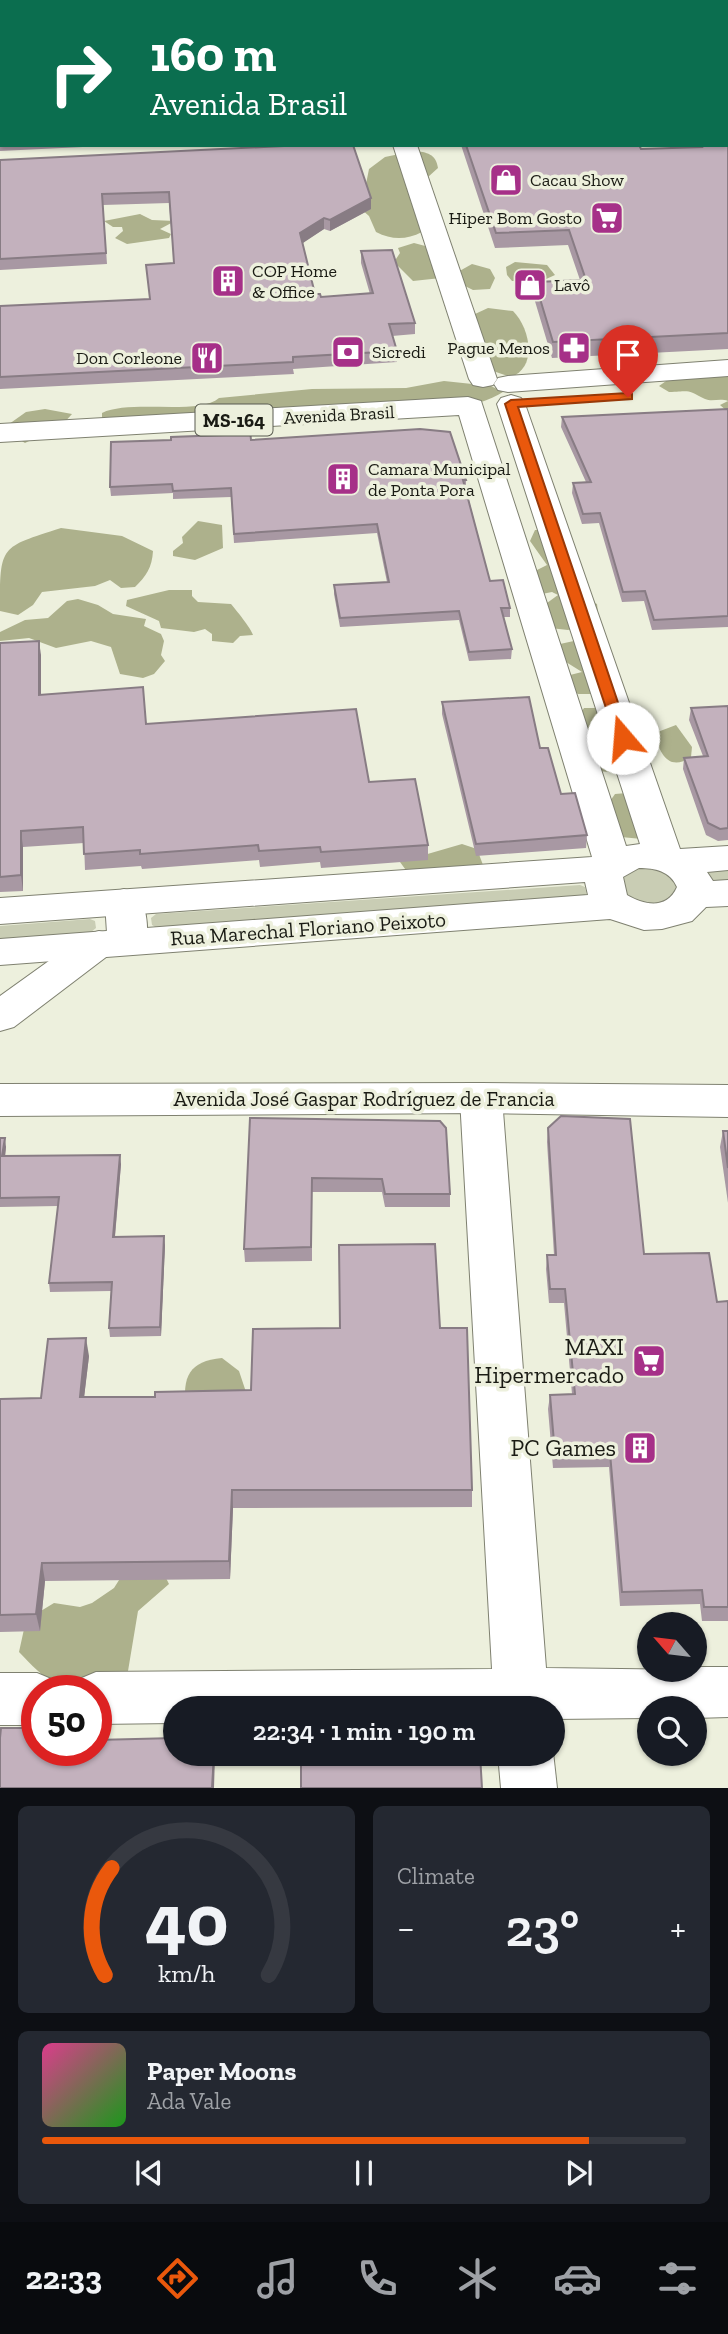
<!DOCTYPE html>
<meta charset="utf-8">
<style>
:root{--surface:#171b24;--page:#242831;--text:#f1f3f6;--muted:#9ea1a6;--line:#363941;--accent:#ea580c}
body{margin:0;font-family:"Zilla Slab",serif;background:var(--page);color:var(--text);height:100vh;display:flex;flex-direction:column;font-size:26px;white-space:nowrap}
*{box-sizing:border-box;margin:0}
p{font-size:23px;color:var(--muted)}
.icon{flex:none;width:38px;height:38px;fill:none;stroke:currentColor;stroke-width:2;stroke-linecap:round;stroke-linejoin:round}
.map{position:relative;height:1788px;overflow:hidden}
.panel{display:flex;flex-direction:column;gap:18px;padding:18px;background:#0d0f14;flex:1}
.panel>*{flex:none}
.banner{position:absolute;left:0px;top:0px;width:728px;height:147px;box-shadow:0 2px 5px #0004;background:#0b6e4f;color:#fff;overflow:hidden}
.needle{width:46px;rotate:298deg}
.controls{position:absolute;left:637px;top:1612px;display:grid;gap:14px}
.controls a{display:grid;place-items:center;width:70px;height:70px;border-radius:50%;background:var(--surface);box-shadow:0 2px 5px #0004;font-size:35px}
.speed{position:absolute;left:21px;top:1675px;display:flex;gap:14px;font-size:35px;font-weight:700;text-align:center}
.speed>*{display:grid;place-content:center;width:91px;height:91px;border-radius:50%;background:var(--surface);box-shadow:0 2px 5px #0004;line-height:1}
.speed .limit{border:10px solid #d22;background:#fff;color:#111}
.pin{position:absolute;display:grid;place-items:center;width:60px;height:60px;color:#fff;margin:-72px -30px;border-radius:50% 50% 50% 0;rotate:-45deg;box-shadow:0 0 7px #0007}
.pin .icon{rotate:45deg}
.me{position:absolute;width:77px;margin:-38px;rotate:342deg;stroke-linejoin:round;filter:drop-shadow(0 0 5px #0008)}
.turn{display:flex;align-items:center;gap:24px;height:147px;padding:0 35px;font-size:32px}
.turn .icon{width:91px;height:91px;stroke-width:2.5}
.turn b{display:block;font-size:49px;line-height:60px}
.big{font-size:52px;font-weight:600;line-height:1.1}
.panel .tile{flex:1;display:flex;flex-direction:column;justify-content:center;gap:10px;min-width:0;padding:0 24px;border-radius:10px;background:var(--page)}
.panel .dial{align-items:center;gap:0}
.dial svg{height:182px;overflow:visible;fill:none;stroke:var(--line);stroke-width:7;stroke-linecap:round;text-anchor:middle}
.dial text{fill:var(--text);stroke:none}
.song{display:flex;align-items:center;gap:21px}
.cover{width:84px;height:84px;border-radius:10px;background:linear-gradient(135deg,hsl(330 70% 55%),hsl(120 70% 35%))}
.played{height:7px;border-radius:4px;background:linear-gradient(90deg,var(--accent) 85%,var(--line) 85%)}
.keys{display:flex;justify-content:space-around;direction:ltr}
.heat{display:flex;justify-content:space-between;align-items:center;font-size:38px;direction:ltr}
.panel .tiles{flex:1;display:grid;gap:18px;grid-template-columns:1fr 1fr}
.tile:last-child{grid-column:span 2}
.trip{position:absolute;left:163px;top:1696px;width:402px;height:70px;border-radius:35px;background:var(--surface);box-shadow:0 2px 5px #0004;font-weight:600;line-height:70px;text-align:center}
.dock{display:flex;height:112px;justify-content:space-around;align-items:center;background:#090b0e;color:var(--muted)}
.dock .icon{width:49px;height:49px}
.dock .selected{color:var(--accent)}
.dock b{font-size:32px;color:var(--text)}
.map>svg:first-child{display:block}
</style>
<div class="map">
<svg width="728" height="1788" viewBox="0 0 728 1788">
<rect width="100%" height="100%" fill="#edf0dd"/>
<g fill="#c9cdb4">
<path d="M 639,868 L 728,869 L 728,882 L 676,886 L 675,894 C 657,908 645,904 626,896 L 621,880 L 631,871 Z"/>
<path d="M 580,885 L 585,887 L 587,896 L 157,928 L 152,925 L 151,918 L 156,914 Z"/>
<path d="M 90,919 L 95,921 L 96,928 L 91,932 L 0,940 L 0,926 Z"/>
</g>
<g fill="#adb18c">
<path d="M 414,151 C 427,152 436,154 438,168 L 428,177 L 405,180 L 422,232 C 406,240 392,240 376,232 L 369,216 L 361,209 L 369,169 L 385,157 Z"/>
<path d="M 140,214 L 152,220 L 175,221 L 160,229 L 171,234 L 169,238 L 127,244 L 115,238 L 123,231 L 122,227 L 113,227 L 104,221 Z"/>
<path d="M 414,243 L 429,247 L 441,278 L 413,281 L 394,262 L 400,253 L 398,248 Z"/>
<path d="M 515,262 L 547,265 L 555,275 L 544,280 L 512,281 L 507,275 L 506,267 Z"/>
<path d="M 472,264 L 490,269 L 495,278 L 490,289 L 473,290 L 459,283 L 456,273 Z"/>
<path d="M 488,308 L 513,311 C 530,328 538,367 511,377 L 493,371 L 475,314 Z"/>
<path d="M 728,368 L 728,412 L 720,405 L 728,401 C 720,398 712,402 705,399 C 686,389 691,391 669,392 L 659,386 L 669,379 Z"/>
<path d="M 444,381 L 491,386 L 503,392 C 450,425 319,418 254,428 L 223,425 L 162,429 L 143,434 L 102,423 L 102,413 C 131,399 198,416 219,398 L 312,389 L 406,388 Z"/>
<path d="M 45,409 L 72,414 L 63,424 L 25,443 L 2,429 L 26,412 Z"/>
<path d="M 198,521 L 222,525 L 223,548 L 195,560 L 173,556 L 173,551 L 183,543 L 182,537 Z"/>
<path d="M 61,528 L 122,536 L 153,551 C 152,568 146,576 135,587 L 121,588 L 110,580 L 95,586 L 42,592 L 33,605 L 18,615 L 0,611 C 0,544 0,548 61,528 Z"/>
<path d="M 535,530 L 542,530 L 588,600 L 597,604 L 599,621 L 568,630 L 550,628 L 547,603 L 558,595 L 552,592 L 542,594 L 533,572 L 547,565 L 530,541 Z"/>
<path d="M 169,590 L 192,590 L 192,596 L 198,602 L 231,604 C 236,610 251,628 253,635 L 240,636 L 233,643 L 212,641 L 212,634 L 205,629 L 194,632 L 161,628 L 159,621 L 126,606 L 127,600 Z"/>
<path d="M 78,599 L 98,605 L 113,614 L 146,619 L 144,626 L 161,634 L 164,641 L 161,655 L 165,661 L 154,674 L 143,678 L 120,674 L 111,647 L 91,641 L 56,648 L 29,638 L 0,641 L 0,632 L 25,620 L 48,618 L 67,601 Z"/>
<path d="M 583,639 L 597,694 L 578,694 L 567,685 L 566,676 L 582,672 L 558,657 L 560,644 Z"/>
<path d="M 584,708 L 602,708 L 618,773 L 599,771 L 584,746 L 592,738 L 587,735 L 580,714 Z"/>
<path d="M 676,725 L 692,747 L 691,757 C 669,772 659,754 655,733 Z"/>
<path d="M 627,793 L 642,839 L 621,837 L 608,804 L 615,794 Z"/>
<path d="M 462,844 L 477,849 L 483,865 L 443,880 L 432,894 L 409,891 L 408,873 L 400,862 Z"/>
<path d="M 222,1358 L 239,1371 L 246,1392 L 186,1408 C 182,1377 189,1361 222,1358 Z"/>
<path d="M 133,1558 L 162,1570 L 169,1584 L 138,1611 L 128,1671 L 101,1698 L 96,1690 C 55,1690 46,1680 19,1652 L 26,1620 L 54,1603 L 80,1607 L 92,1603 L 114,1588 Z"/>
</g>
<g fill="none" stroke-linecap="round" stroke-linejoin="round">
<defs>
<g id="minor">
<path d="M 354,0 L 374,0 L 375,2 L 355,2 Z"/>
<path d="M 393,145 L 417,145 L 497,379 L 493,385 L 483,387 L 473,385 L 469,379 Z"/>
<path d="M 124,889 L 138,893 C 147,908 151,936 142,951 L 128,955 L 114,951 L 14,1027 L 0,1031 L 0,996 L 85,935 L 99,931 L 107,933 L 105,902 L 110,893 Z"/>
<path d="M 481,1083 L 496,1087 L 502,1098 L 546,1668 L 695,1670 L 695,1667 L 728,1667 L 728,1717 L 695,1718 L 695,1708 L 649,1708 L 649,1718 L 553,1719 L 553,1708 L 175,1708 L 175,1723 L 96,1724 L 96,1690 L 72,1690 L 77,1680 L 96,1672 L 492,1669 L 460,1098 L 466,1087 Z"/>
<path d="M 0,1673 L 37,1673 L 56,1681 L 61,1690 L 37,1690 L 37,1725 L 0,1725 Z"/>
<path d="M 553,1752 L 557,1788 L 501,1788 L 498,1754 Z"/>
</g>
<g id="major">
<path d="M 728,360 L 728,376 L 508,392 L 498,390 L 494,384 L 498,378 L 508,376 Z"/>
<path d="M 511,395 L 521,398 L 525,404 L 680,849 L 728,846 L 728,870 L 707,872 L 713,881 L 728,880 L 728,906 L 706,907 L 692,921 L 662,929 L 644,930 L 610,919 L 0,965 L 0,939 L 588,895 L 585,882 L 0,924 L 0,898 L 592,857 L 459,415 L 0,442 L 0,424 L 468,397 L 481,401 L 626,846 L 640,844 L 497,404 L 501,398 ZM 639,868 C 655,868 670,871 677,887 C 667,910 644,905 627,895 L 623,877 Z"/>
<path d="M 481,1083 L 728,1085 L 728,1117 L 481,1113 L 0,1116 L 0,1084 Z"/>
</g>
</defs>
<use href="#minor" stroke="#7f8170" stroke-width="2"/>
<use href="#major" stroke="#7f8170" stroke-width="2"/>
<use href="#minor" fill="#fff" fill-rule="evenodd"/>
<use href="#major" fill="#fff" fill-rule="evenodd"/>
</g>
<g fill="#a898a3">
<path d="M 0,0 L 2,2 L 2,145 L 124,145 L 0,151 Z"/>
<path d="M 728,124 L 728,349 L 552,358 L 534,298 L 535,282 L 580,280 L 568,245 L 495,248 L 461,145 L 639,145 L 641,149 L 692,147 L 691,145 L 726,145 Z"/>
<path d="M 0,160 L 371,209 L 330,231 L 324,229 L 302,243 L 315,294 L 321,297 L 370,294 L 361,263 L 361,251 L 415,323 L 415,334 L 392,336 L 397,351 L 397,362 L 293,369 L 294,374 L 0,389 L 0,306 L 150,299 L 174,263 L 169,203 L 103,205 L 107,264 L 0,270 Z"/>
<path d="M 728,409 L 728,627 L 652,630 L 644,601 L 622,602 L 599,523 L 582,524 L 572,493 L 573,483 L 586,482 L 561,427 L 562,417 Z"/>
<path d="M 251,440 L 466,480 L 466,489 L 490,581 L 510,608 L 510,617 L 503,617 L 512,649 L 511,659 L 469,661 L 459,620 L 340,627 L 334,594 L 334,585 L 387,582 L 377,533 L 234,543 L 231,497 L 173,499 L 173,493 L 111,496 L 110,487 Z"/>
<path d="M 0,643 L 41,655 L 41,695 L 369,782 L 428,845 L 428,860 L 321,868 L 320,862 L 260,867 L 259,860 L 142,869 L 141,866 L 85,870 L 84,843 L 23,847 L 23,891 L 0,892 Z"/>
<path d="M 442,702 L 540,748 L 561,794 L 587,835 L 586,848 L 476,856 L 442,714 Z"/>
<path d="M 728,706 L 728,840 L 718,841 L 706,835 L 683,769 L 684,758 L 703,756 L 689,720 L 691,708 Z"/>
<path d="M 250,1118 L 450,1194 L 450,1207 L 385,1207 L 382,1192 L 312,1192 L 312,1261 L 245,1262 L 244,1249 Z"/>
<path d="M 548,1128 L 644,1254 L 717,1302 L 728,1301 L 728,1621 L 702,1621 L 700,1604 L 620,1606 L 609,1467 L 553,1468 L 548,1409 L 550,1395 L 572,1394 L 564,1303 L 549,1303 L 546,1269 L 547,1255 L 554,1255 L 547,1142 Z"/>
<path d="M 723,1131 L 728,1131 L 728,1203 L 720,1147 Z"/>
<path d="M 0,1138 L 6,1147 L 5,1156 L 121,1164 L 115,1237 L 165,1245 L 161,1336 L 110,1337 L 109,1328 L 111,1291 L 50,1292 L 49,1283 L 58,1206 L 0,1207 Z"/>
<path d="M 440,1328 L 472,1490 L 472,1507 L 233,1508 L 230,1579 L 45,1581 L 40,1631 L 0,1632 L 0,1399 L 41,1398 L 89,1356 L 84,1397 L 155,1397 L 251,1390 Z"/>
</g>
<g fill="#887c84">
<path d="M 714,0 L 728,0 L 728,5 L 726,5 L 726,2 L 714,2 Z"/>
<path d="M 728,107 L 728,120 L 726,121 L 726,108 Z"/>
<path d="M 371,198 L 371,209 L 330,231 L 330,220 Z"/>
<path d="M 324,218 L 324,229 L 300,245 L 300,233 Z"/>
<path d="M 39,641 L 41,655 L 41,710 L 39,695 Z"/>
<path d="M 21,831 L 23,847 L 23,891 L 21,875 Z"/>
<path d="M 5,1138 L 6,1147 L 4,1165 L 2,1156 Z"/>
<path d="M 120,1155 L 121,1164 L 114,1246 L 113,1237 Z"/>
<path d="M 164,1236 L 165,1245 L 161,1336 L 160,1327 Z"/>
<path d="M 86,1338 L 89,1356 L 82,1415 L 80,1397 Z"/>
<path d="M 232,1490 L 233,1508 L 230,1579 L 229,1561 Z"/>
<path d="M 42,1563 L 45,1581 L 40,1631 L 36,1614 Z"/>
<path d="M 214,1754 L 215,1754 L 214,1788 L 212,1788 Z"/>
</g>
<g fill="#c3b1bd" stroke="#887c84" stroke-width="2">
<path d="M 0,0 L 325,0 L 325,2 L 2,2 L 2,5 L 0,4 Z"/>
<path d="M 2,11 L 2,140 L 0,140 L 0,17 Z"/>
<path d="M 726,41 L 728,41 L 728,107 L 726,108 Z"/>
<path d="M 728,124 L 728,333 L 553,342 L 535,282 L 586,280 L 569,230 L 496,233 L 466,145 L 639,145 L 641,149 L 702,147 L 701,145 L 726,145 L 726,125 Z"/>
<path d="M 304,145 L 353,145 L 371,198 L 330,220 L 324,218 L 300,233 L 315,294 L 320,294 L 321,297 L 373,293 L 361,251 L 392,250 L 415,323 L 389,324 L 397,351 L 293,357 L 293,362 L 0,377 L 0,306 L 150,299 L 146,265 L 174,263 L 169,192 L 102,194 L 106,253 L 0,259 L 0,160 Z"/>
<path d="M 728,409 L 728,616 L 654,620 L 645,591 L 623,592 L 600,513 L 583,514 L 573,483 L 591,482 L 562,417 Z"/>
<path d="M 420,429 L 450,432 L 466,480 L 463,480 L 490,581 L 503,580 L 510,608 L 501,608 L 512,649 L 469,652 L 459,611 L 340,618 L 334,585 L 389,582 L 377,524 L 234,534 L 231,488 L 173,491 L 172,484 L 110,487 L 111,442 L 171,440 L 171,437 L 224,435 L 223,431 L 250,430 L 251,440 Z"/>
<path d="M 39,641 L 39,695 L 143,687 L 146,724 L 356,709 L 369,782 L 415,779 L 428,845 L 321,852 L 320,847 L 259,851 L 258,845 L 140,854 L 140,850 L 84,854 L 83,827 L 21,831 L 21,875 L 0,877 L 0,643 Z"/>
<path d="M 529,697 L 540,748 L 548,748 L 561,794 L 575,793 L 587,835 L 476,844 L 442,702 Z"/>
<path d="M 728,706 L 728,828 L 720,829 L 708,823 L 684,758 L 708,756 L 691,708 Z"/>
<path d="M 561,1116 L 630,1119 L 644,1254 L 709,1253 L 717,1302 L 728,1301 L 728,1607 L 704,1607 L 702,1590 L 622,1592 L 610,1453 L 555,1454 L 550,1395 L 575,1394 L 565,1289 L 550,1289 L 547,1255 L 556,1255 L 548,1128 Z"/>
<path d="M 250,1118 L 440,1121 L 446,1128 L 450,1194 L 385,1194 L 382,1179 L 312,1178 L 311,1247 L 244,1249 Z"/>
<path d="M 723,1131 L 728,1131 L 728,1168 Z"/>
<path d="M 0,1138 L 5,1138 L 2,1156 L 120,1155 L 113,1237 L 164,1236 L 160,1327 L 109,1328 L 112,1282 L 49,1283 L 59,1197 L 0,1198 Z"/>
<path d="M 435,1244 L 440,1328 L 467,1328 L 472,1490 L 232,1490 L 229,1561 L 42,1563 L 36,1614 L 0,1615 L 0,1399 L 41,1398 L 48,1339 L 86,1338 L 80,1397 L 155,1397 L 155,1392 L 251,1390 L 253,1329 L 340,1328 L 339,1245 Z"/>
<path d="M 1,1728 L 37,1728 L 37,1750 L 96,1750 L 96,1740 L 175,1738 L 175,1754 L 214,1754 L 212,1788 L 0,1788 L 0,1738 Z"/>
<path d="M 301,1754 L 480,1754 L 482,1788 L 301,1788 Z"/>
</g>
<path fill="#ea580c" stroke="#983908" stroke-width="2" d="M 628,393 L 632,394 L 632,399 L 518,407 L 630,738 L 623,742 L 616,738 L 505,404 L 511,400 Z"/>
<defs>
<symbol id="shop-square" viewBox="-11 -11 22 22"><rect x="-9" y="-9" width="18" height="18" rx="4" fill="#a63088" stroke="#edf0dd"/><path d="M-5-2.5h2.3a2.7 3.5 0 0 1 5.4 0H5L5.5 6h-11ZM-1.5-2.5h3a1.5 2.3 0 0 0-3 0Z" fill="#fff"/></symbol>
<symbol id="supermarket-square" viewBox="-11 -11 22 22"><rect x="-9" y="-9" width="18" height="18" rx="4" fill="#a63088" stroke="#edf0dd"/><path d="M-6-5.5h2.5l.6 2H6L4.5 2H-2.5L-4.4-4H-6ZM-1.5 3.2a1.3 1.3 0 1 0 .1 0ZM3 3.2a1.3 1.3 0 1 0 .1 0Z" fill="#fff"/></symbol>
<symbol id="building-square" viewBox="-11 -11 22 22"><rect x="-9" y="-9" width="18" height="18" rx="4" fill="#a63088" stroke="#edf0dd"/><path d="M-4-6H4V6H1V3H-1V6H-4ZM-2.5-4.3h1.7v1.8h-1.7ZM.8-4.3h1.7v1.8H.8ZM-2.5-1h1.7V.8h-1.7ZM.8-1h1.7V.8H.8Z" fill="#fff"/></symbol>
<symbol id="pharmacy-square" viewBox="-11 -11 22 22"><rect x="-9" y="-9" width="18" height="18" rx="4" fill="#a63088" stroke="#edf0dd"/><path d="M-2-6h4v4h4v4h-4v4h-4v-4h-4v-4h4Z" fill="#fff"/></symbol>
<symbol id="bank-square" viewBox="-11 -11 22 22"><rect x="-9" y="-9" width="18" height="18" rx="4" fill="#a63088" stroke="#edf0dd"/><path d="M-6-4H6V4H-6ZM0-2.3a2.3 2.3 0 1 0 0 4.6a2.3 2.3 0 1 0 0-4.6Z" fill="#fff"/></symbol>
<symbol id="restaurant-square" viewBox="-11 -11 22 22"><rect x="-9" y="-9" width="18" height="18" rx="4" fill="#a63088" stroke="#edf0dd"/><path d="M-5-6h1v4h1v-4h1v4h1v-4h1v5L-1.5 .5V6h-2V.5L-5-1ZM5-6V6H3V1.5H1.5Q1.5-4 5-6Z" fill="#fff"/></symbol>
</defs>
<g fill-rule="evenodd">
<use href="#shop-square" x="487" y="161" width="38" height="38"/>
<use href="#supermarket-square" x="588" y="199" width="38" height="38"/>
<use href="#building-square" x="209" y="262" width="38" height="38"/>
<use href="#shop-square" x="511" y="266" width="38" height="38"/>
<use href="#pharmacy-square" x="555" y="329" width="38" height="38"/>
<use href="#bank-square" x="329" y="333" width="38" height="38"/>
<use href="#restaurant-square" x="188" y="339" width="38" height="38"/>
<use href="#building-square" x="324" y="460" width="38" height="38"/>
<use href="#supermarket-square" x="630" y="1342" width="38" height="38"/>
<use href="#building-square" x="621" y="1429" width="38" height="38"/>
</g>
<g text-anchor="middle" stroke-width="7" stroke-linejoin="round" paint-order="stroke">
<g font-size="18" fill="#1a1b14" stroke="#edf0dd" text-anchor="start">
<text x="530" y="186">Cacau Show</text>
<text x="582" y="224" text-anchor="end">Hiper Bom Gosto</text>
<text x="252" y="277">COP Home<tspan x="252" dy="21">&amp; Office</tspan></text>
<text x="554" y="291">Lavô</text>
<text x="550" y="354" text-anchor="end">Pague Menos</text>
<text x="372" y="358">Sicredi</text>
<text x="182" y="364" text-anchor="end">Don Corleone</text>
<text x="368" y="475">Camara Municipal<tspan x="368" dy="21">de Ponta Pora</tspan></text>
</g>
<g font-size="18" fill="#1a1b14" stroke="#edf0dd">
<text transform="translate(339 415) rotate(-3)" y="6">Avenida Brasil</text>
</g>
<rect fill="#edf0dd" stroke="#595b50" stroke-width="2" x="195.5" y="404.5" width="77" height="31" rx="5"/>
<g font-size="19" font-weight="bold" fill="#1a1b14">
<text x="234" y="427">MS-164</text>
</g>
<g font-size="21" fill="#1a1b14" stroke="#edf0dd">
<text transform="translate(308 929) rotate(-4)" y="7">Rua Marechal Floriano Peixoto</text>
<text x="364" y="1106">Avenida José Gaspar Rodríguez de Francia</text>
</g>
<g font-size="24" fill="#1a1b14" stroke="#edf0dd" text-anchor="end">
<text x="624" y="1355">MAXI<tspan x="624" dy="28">Hipermercado</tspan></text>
<text x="616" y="1456">PC Games</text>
</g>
</g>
</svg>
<div class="controls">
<a><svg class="needle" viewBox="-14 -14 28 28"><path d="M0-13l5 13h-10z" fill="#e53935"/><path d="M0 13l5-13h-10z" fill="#9ea1a6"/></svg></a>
<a><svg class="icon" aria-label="search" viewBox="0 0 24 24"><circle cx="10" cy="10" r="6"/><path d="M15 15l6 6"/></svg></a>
</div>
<div class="speed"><div class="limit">50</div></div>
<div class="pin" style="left:628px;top:397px;background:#d93025"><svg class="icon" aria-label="arrive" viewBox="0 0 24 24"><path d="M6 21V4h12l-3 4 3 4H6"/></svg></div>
<svg class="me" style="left:623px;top:738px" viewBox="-20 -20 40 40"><circle r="19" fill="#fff"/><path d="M0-13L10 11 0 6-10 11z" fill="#ea580c"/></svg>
<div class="trip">22:34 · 1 min · 190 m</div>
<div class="banner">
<div class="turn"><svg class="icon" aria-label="right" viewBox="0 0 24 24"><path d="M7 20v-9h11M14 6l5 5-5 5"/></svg><div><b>160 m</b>Avenida Brasil</div></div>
</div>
</div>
<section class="panel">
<div class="tiles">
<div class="tile dial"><svg viewBox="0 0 100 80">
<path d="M14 69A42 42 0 1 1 86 69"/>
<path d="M14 69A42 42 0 0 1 17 22" stroke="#ea580c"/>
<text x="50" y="56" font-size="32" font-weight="700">40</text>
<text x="50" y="72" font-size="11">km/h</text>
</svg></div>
<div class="tile"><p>Climate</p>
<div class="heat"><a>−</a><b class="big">23°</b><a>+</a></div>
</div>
<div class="tile">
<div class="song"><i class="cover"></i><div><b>Paper Moons</b><p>Ada Vale</p></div></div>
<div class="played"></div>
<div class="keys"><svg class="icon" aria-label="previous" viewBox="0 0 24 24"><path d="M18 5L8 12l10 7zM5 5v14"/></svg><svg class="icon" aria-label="pause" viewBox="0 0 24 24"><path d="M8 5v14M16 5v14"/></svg><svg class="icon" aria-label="next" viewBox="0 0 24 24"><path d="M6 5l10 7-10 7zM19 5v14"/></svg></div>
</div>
</div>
</section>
<nav class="dock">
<b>22:33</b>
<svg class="icon selected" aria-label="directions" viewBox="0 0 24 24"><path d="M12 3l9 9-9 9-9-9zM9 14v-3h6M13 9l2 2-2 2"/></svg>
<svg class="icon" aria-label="music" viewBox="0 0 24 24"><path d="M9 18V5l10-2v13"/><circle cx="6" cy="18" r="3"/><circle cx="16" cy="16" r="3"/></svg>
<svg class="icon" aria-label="phone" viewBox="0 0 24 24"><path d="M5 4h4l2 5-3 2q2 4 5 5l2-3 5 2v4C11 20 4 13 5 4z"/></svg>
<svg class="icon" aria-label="climate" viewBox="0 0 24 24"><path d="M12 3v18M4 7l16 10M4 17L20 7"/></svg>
<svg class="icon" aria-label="car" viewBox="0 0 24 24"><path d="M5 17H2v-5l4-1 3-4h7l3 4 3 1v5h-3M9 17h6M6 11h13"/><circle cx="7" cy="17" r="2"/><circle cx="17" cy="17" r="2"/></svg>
<svg class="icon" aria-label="filters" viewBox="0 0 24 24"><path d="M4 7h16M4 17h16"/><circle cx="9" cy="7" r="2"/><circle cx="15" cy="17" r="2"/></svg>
</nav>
